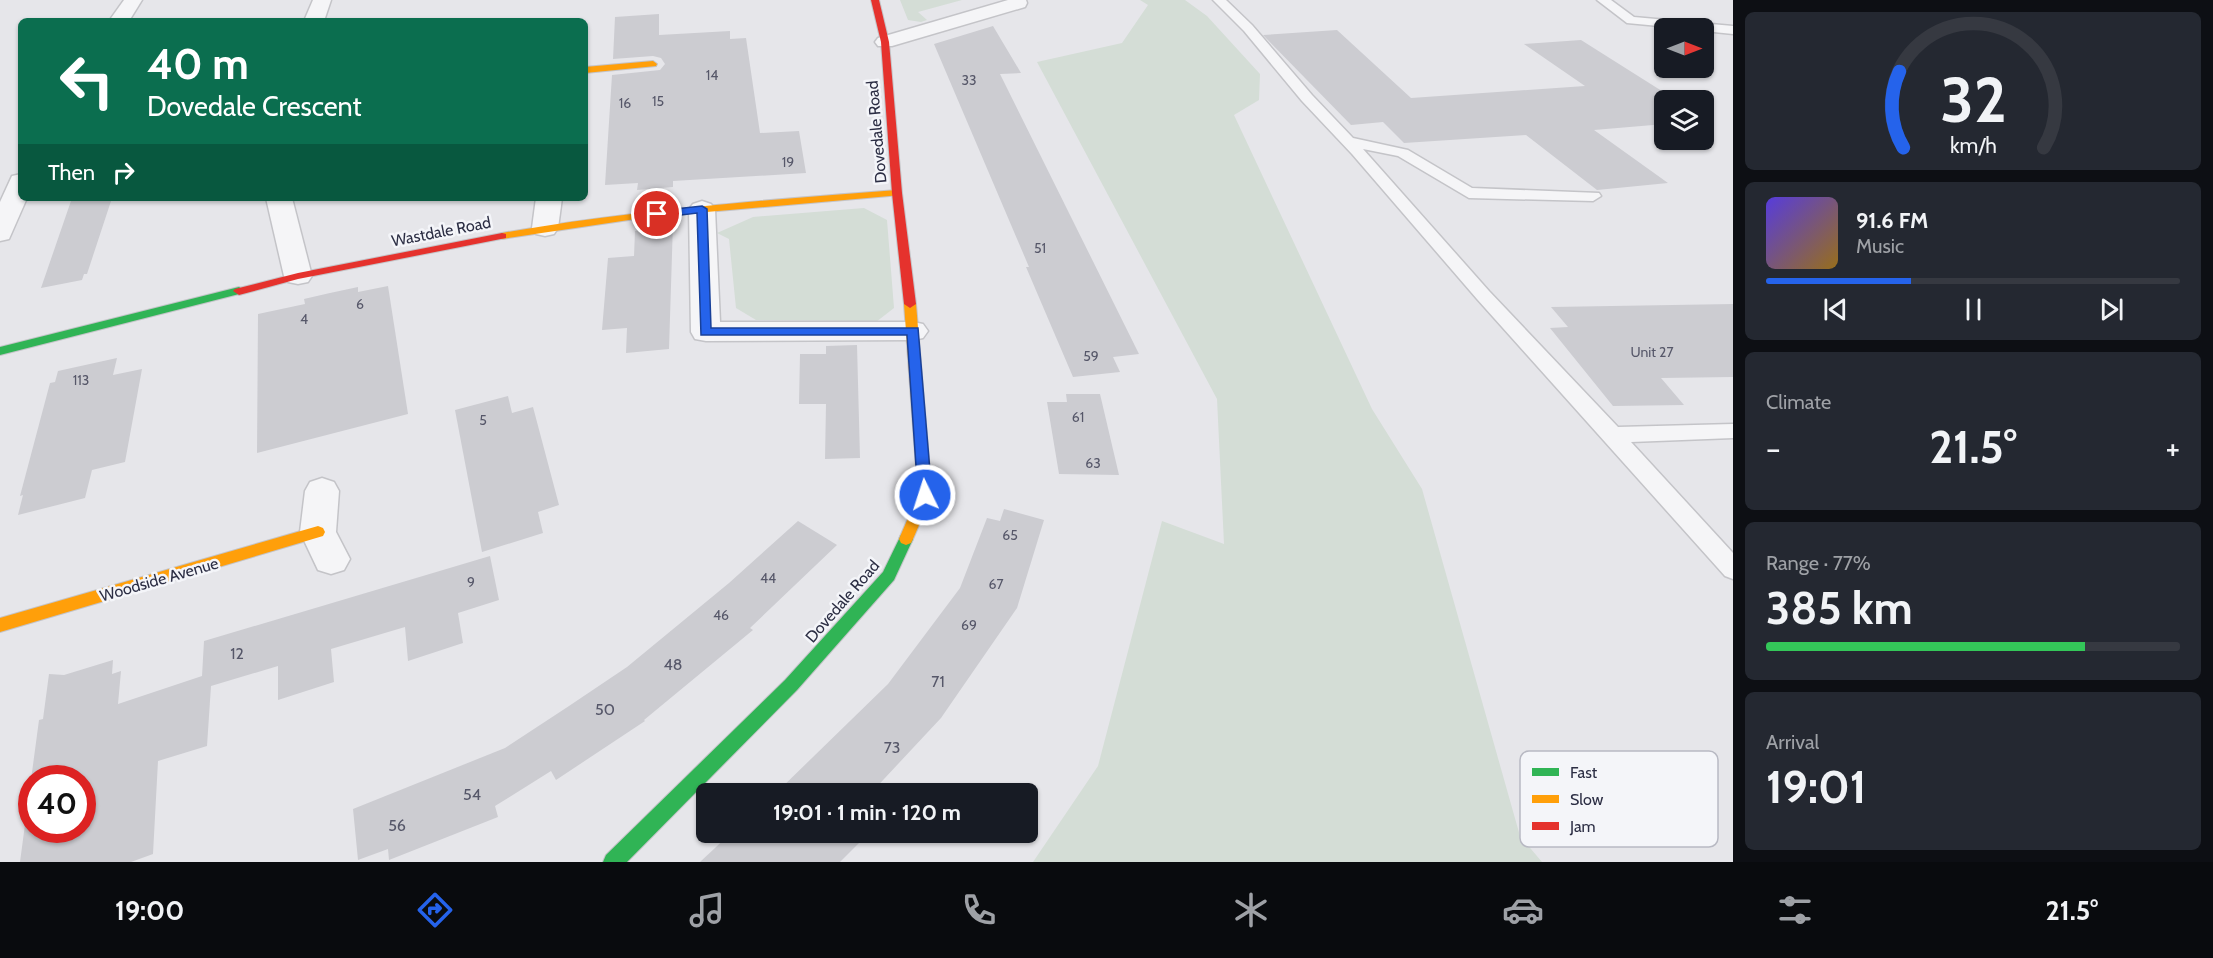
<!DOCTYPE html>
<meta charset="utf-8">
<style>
:root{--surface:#171b24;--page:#242831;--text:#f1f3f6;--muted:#9ea1a6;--line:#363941;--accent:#2563eb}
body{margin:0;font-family:Cabin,sans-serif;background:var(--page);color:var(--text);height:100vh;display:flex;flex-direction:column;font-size:22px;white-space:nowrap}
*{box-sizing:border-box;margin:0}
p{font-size:20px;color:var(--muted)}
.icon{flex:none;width:33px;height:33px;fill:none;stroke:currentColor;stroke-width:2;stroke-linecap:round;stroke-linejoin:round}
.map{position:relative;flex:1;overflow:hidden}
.panel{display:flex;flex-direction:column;gap:12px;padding:12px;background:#0d0f14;width:480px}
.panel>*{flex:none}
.banner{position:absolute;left:18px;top:18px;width:570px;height:183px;border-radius:9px;box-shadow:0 2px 4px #0004;background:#0b6e4f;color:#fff;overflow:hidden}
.needle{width:39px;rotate:90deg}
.fabs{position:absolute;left:1654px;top:18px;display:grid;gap:12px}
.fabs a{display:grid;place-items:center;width:60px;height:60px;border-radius:9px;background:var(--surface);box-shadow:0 2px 4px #0004;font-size:30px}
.speed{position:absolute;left:18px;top:765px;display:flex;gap:12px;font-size:30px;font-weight:700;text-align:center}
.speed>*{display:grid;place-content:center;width:78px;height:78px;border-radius:50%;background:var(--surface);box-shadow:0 2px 4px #0004;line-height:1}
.speed .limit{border:9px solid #d22;background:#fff;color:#111}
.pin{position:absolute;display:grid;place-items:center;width:51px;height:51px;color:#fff;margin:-26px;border:3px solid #fff;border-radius:50%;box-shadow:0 2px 6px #0007}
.me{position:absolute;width:66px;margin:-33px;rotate:356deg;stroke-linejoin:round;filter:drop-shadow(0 0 4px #0008)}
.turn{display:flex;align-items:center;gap:21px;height:126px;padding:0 30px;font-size:27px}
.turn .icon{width:78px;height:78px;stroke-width:2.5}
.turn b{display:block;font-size:42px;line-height:51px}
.then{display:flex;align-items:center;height:57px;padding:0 30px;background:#0003;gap:12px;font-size:22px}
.big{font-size:45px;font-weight:800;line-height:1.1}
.panel .widget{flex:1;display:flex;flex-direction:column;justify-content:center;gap:9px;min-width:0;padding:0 21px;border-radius:9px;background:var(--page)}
.panel .dial{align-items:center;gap:0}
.dial svg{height:156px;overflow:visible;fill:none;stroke:var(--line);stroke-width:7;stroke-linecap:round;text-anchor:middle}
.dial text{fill:var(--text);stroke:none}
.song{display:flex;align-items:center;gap:18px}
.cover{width:72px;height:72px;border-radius:9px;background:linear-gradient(135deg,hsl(250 70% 55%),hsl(40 70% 35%))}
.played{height:6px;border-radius:3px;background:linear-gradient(90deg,var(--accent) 35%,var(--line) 35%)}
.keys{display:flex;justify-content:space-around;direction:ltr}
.heat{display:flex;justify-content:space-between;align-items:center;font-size:33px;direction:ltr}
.charge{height:9px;border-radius:4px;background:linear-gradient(90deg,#34c759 77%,var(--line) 0)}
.trip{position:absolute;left:696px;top:783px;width:342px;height:60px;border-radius:9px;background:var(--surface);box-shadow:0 2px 4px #0004;font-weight:800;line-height:60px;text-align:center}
.tabs{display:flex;height:96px;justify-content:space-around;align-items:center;background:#090b0e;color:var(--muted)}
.tabs .icon{width:42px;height:42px}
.tabs .selected{color:var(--accent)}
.tabs b{font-size:27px;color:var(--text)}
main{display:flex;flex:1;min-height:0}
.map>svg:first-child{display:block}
</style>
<main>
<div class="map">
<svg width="1733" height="862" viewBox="0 0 1733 862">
<rect width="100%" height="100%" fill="#e6e6ea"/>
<g fill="#d4ddd6">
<path d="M 900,0 L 962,0 L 918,12 L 927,20 L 921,22 L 908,20 Z"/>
<path d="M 1140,0 L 1185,0 L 1207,16 L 1260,74 L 1259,100 L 1234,115 L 1372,409 L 1422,489 L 1520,836 L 1542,862 L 1033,862 L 1098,766 L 1162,521 L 1224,544 L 1217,399 L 1037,62 L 1122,43 L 1148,5 Z"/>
<path d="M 864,208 L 887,220 L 894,308 L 876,322 L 858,325 L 852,321 L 756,320 L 736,308 L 729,239 L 717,233 L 753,217 Z"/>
</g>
<g fill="#ccccd1" fill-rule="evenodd">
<path d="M 659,14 L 659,35 L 730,31 L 730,39 L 746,38 L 760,133 L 799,131 L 806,173 L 673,181 L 673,187 L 637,190 L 638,183 L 605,185 L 612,75 L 660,70 L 665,64 L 661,58 L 653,56 L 613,59 L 615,17 Z"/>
<path d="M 993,26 L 1021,73 L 1000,74 L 1139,354 L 1113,357 L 1120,372 L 1073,377 L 1026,267 L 1029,267 L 934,44 Z"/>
<path d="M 1337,30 L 1411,98 L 1585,86 L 1524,44 L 1581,40 L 1665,93 L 1665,124 L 1594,130 L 1668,183 L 1597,190 L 1526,135 L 1404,143 L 1383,122 L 1351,125 L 1263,35 Z"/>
<path d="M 72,198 L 112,198 L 87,274 L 84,274 L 82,280 L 41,288 Z"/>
<path d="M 673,223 L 669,349 L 626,353 L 627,328 L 602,330 L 608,258 L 634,256 L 635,231 Z"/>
<path d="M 388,286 L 408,414 L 257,453 L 258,314 L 305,304 L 304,299 L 330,293 L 358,287 L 358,292 Z"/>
<path d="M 1733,304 L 1733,377 L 1661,378 L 1684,405 L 1613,406 L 1550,328 L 1568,327 L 1551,307 Z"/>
<path d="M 857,345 L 860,458 L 825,459 L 826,404 L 799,404 L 800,354 L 826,354 L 826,346 Z"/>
<path d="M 117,358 L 113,375 L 142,369 L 125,462 L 92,470 L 85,498 L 18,515 L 23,495 L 20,496 L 50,383 L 55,382 L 58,371 Z"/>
<path d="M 1066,394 L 1100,394 L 1119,475 L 1059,474 L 1047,402 L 1067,402 Z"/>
<path d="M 508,396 L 512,413 L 533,407 L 559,505 L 538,512 L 543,533 L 482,552 L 455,410 Z"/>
<path d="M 1004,509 L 1044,520 L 1017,608 L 941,718 L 870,794 L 775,794 L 888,684 L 960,588 L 987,518 L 1000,521 Z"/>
<path d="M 798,521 L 837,545 L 750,628 L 753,630 L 644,720 L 645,721 L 556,780 L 551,771 L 495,806 L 498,817 L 389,860 L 388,849 L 358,860 L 353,809 L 505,748 L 569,706 L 627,667 L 729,583 Z"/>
<path d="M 490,556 L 499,600 L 458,613 L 463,643 L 408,661 L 405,627 L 331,649 L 334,682 L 278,700 L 278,666 L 211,686 L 207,746 L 158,761 L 153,854 L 131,862 L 20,862 L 39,720 L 43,719 L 49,674 L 64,675 L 113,660 L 112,674 L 121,671 L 118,704 L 202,676 L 204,641 ZM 32,778 L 82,778 L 82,830 L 32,830 Z"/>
<path d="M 732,832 L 861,832 L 865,837 L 840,862 L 700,862 Z"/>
</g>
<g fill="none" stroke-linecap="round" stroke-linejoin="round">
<defs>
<g id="lane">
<path d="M 1213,0 L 1226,0 L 1252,25 L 1312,95 L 1353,138 L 1408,150 L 1472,188 L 1599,193 L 1601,196 L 1593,201 L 1469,198 L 1398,156 L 1363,149 L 1489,291 L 1618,427 L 1733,424 L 1733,438 L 1631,442 L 1733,553 L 1733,579 L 1725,576 L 1477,299 L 1352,154 L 1302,101 L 1244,31 Z"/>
<path d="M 1597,0 L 1611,0 L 1634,17 L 1733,26 L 1733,34 L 1704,31 L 1704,28 L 1680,28 L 1627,23 Z"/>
</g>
<g id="street">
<path d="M 124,0 L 142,0 L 129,21 L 109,21 Z"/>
<path d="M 313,0 L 331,0 L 324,21 L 304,21 Z"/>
<path d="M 1008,0 L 1026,0 L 1027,3 L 1025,7 L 892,46 L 878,46 L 875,42 L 878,38 Z"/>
<path d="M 21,174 L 21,198 L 27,198 L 9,239 L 0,241 L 0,202 L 12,176 Z"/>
<path d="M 266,198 L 292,198 L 312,276 L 308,282 L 298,284 L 288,282 L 284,276 Z"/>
<path d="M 536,198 L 562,198 L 558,228 L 554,234 L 545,236 L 536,234 L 532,228 Z"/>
<path d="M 702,201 L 711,204 L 715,209 L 720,322 L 913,322 L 923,324 L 928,331 L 923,338 L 913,340 L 706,341 L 695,339 L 691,332 L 689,209 L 693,204 Z"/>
<path d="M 322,478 L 334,482 L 339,491 L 336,532 L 350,559 L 344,570 L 331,574 L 318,570 L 300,532 L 305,491 L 310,482 Z"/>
</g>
<g id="fast">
<path d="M 239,287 L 245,291 L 243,293 L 0,355 L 0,347 Z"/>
<path d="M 906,533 L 911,535 L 913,539 L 894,580 L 797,690 L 627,862 L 603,862 L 606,855 L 785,680 L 883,572 L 901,535 Z"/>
</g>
<g id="slow">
<path d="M 653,61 L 657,64 L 656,66 L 585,73 L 585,67 Z"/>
<path d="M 897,190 L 902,193 L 901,195 L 649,217 L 502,239 L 497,236 L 502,233 C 633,210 765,200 897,190 Z"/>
<path d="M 910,300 L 916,304 L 932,495 L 913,539 L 911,543 L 906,545 L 901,543 L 899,539 L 918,495 L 904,304 Z"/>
<path d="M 318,526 L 323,528 L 325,532 L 323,536 L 0,632 L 0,618 Z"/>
</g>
<g id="jam">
<path d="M 871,0 L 879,0 L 889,42 L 902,193 L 916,304 L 910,308 L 904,304 L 892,193 L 881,42 Z"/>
<path d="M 502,233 L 506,234 L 506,238 L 298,279 L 239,295 L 233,291 L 235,289 L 298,273 Z"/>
</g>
</defs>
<use href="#lane" stroke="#c4c4c8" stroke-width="3"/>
<use href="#street" stroke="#c4c4c8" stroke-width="3"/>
<use href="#fast" stroke="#c4c4c8" stroke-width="2"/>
<use href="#slow" stroke="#c4c4c8" stroke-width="2"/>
<use href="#jam" stroke="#c4c4c8" stroke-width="2"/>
<use href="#lane" fill="#f5f5f7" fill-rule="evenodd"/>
<use href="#street" fill="#f5f5f7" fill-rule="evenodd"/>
<use href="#fast" fill="#30b455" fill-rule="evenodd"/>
<use href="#slow" fill="#ff9f0a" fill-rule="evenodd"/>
<use href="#jam" fill="#e5322d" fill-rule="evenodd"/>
</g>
<path fill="#2563eb" stroke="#184099" stroke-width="1.5" d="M 702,206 L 707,209 L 711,328 L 918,328 L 932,495 L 930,499 L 920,499 L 918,495 L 907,335 L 701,335 L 697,213 L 657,218 L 652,214 L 657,211 Z"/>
<g text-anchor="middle" stroke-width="5" stroke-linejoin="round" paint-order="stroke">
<g font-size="14" fill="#565769">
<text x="712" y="80">14</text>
<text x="969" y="85">33</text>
<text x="658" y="106">15</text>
<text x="625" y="108">16</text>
<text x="788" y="167">19</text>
<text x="1040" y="253">51</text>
<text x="360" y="309">6</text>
<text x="304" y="324">4</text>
<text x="1652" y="357">Unit 27</text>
<text x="1091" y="361">59</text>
<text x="81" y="385">113</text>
<text x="1078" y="422">61</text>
<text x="483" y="425">5</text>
<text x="1093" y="468">63</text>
<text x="1010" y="540">65</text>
<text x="768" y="583">44</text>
<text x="471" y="587">9</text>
<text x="996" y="589">67</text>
<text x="721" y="620">46</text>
<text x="969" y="630">69</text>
</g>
<g font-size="16" fill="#2c2e44" stroke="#f4f5f9">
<text transform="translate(876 132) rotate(-95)" y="6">Dovedale Road</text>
<text transform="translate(441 231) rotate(-11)" y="6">Wastdale Road</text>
<text transform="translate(159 579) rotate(-16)" y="6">Woodside Avenue</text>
<text transform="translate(842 601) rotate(-49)" y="6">Dovedale Road</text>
</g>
<g font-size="16" fill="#565769">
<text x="237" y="659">12</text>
<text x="673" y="670">48</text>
<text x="938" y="687">71</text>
<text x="605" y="715">50</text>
<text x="892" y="753">73</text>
<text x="472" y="800">54</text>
<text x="397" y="831">56</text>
</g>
</g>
<rect x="1520" y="751" width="198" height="96" rx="9" fill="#f4f5f9" stroke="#b8b9c3" stroke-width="1.5"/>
<rect x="1532" y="768" width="27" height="8" fill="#30b455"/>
<rect x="1532" y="795" width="27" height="8" fill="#ff9f0a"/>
<rect x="1532" y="822" width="27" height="8" fill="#e5322d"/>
<g font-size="16" fill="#2c2e44">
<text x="1570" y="778">Fast</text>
<text x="1570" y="805">Slow</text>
<text x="1570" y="832">Jam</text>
</g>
</svg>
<div class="fabs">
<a><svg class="needle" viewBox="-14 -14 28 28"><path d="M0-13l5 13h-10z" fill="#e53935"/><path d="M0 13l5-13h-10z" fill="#9ea1a6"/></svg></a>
<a><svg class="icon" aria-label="layers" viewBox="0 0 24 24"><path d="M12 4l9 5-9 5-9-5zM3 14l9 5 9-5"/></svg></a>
</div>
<div class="speed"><div class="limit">40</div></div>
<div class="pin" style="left:657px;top:214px;background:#d93025"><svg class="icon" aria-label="arrive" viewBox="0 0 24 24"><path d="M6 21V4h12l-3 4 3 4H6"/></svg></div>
<svg class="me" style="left:925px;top:495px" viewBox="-20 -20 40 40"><circle r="17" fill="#2563eb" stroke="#fff" stroke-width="3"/><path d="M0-11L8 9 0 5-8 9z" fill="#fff"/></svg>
<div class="trip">19:01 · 1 min · 120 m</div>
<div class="banner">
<div class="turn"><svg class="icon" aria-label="left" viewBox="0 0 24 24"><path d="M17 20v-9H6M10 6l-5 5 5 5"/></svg><div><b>40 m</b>Dovedale Crescent</div></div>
<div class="then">Then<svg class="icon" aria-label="right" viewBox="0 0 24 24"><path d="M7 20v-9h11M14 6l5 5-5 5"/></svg></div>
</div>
</div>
<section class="panel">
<div class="widget dial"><svg viewBox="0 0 100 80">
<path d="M14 69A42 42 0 1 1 86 69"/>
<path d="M14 69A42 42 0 0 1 12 30" stroke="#2563eb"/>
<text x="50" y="56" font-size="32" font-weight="700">32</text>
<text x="50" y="72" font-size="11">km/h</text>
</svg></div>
<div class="widget">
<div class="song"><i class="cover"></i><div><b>91.6 FM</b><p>Music</p></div></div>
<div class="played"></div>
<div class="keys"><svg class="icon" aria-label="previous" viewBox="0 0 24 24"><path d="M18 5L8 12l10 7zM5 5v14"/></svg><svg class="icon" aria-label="pause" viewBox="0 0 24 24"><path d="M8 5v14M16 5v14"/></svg><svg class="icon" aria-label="next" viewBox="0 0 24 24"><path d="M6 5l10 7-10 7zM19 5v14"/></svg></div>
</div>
<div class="widget"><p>Climate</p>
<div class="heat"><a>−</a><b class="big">21.5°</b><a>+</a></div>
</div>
<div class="widget"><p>Range · 77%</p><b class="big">385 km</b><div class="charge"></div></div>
<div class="widget"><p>Arrival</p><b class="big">19:01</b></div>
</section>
</main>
<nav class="tabs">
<b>19:00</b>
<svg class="icon selected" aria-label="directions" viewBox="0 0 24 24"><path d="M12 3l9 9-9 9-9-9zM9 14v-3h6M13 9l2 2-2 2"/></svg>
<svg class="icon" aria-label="music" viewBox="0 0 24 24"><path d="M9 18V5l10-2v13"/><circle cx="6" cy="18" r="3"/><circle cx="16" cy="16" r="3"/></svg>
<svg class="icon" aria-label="phone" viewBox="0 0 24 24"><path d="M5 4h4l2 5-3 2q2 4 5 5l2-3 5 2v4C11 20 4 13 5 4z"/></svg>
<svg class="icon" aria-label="climate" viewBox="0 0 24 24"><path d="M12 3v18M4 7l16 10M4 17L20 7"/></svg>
<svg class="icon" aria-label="car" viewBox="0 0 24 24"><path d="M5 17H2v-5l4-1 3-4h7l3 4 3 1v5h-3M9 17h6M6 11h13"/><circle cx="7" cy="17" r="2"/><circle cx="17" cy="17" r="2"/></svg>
<svg class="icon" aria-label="filters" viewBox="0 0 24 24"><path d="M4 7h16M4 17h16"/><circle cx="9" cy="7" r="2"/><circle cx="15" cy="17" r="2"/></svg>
<b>21.5°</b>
</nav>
